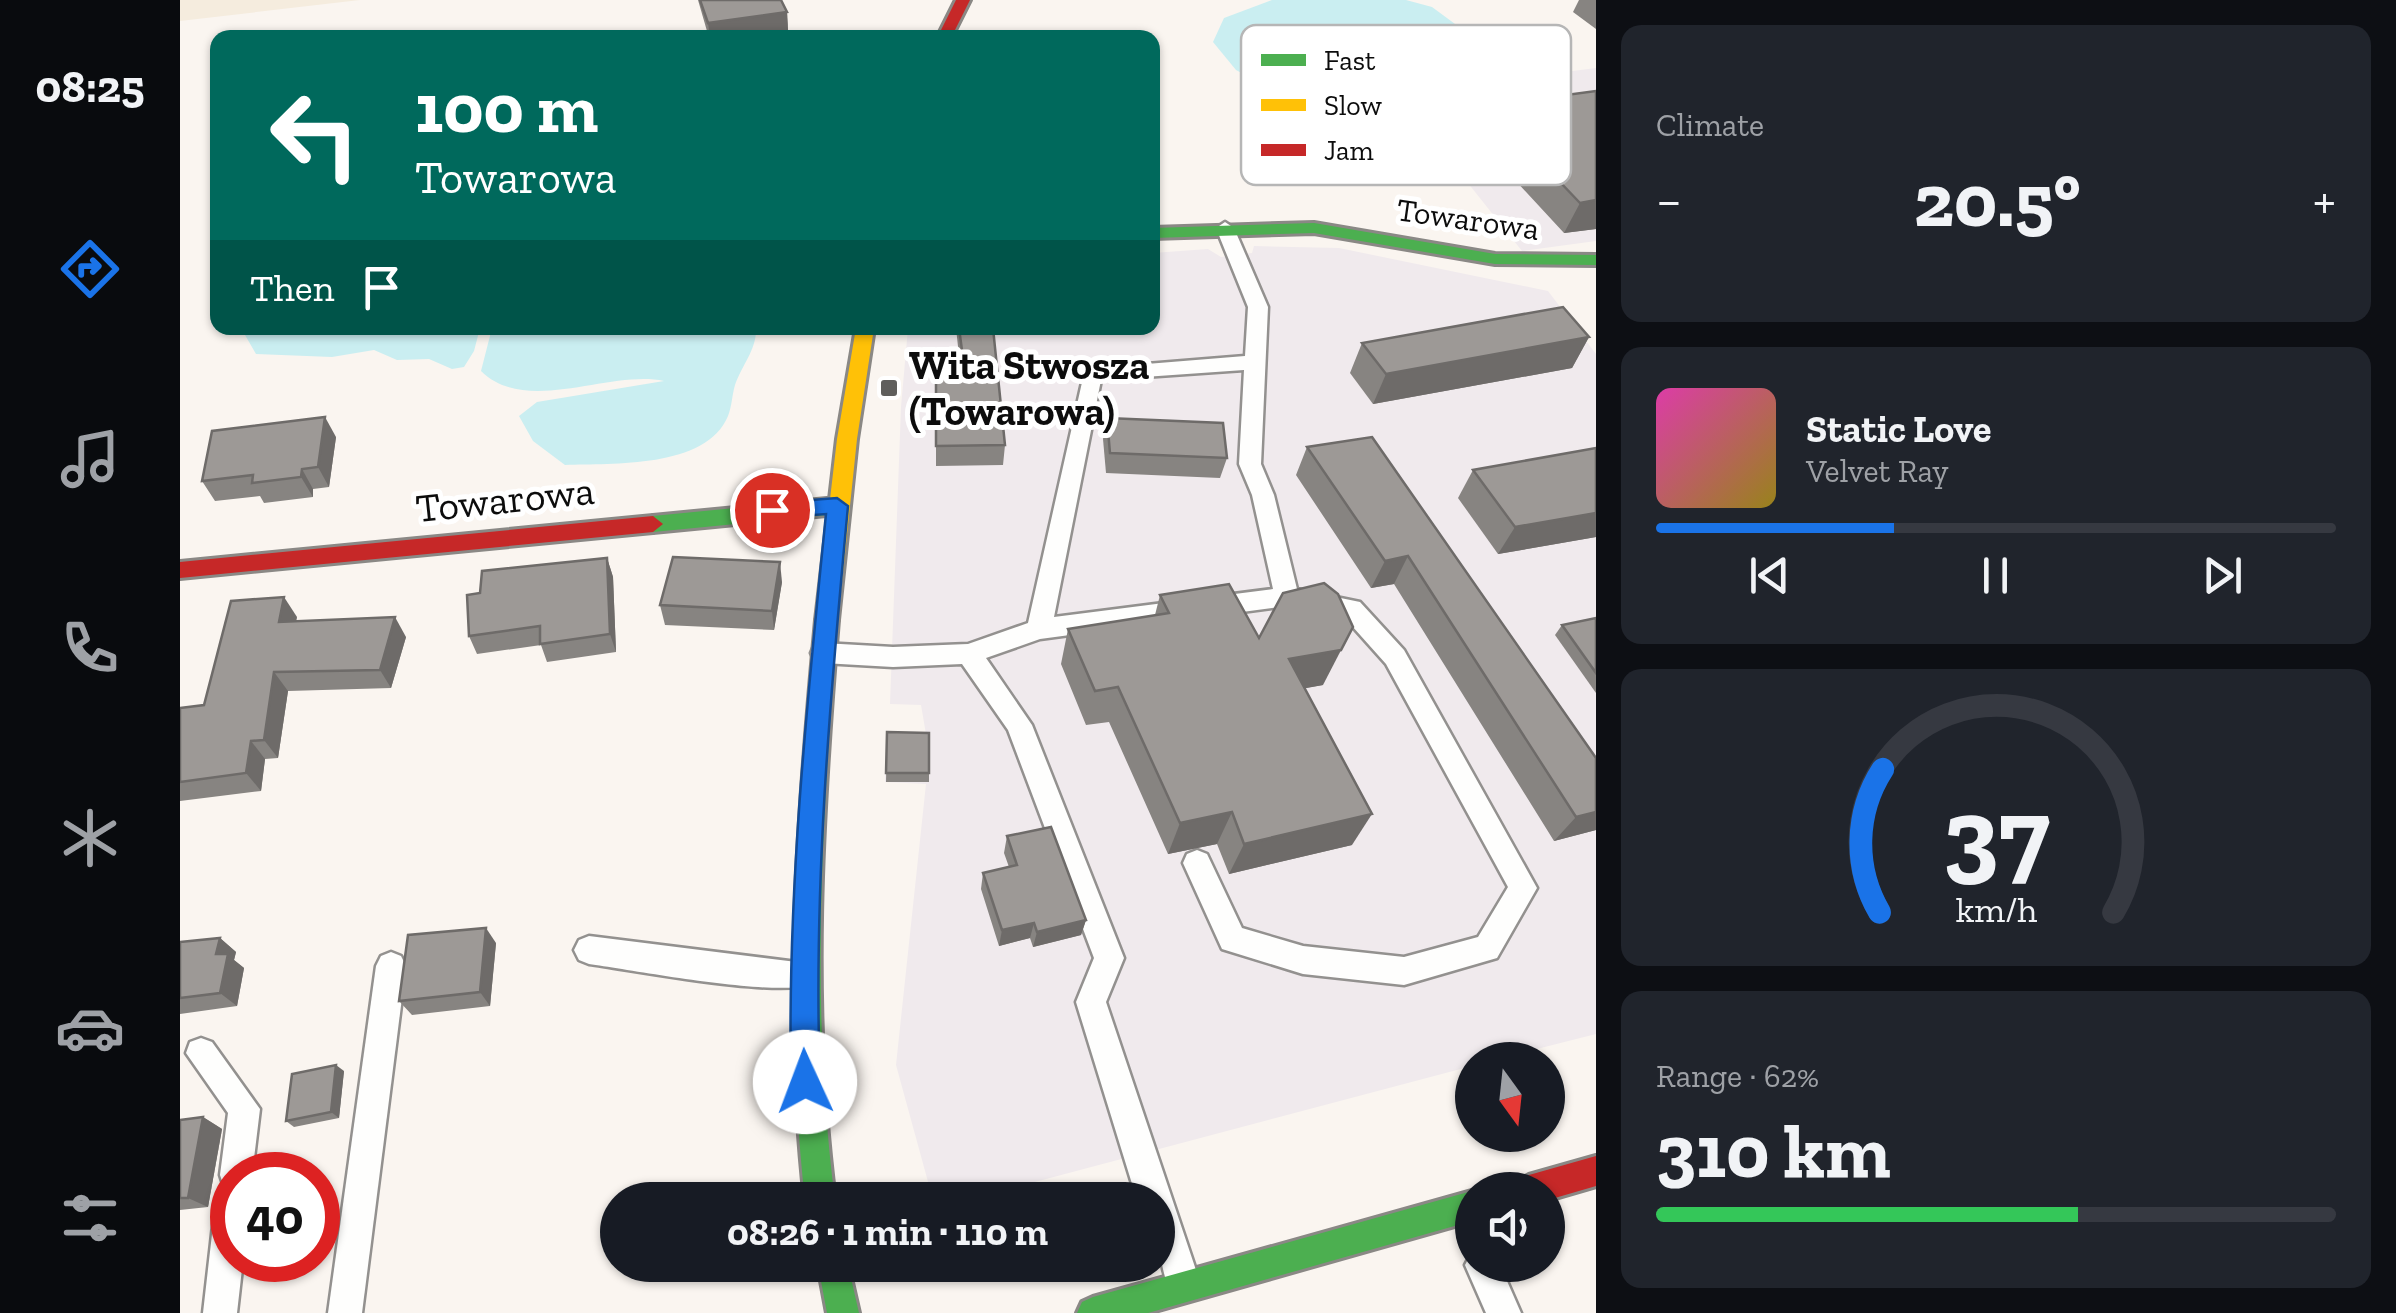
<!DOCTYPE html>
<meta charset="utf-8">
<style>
:root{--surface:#171b24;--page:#20242c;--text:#f1f3f6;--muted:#9ea1a6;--line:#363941;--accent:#1a73e8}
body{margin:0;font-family:"Zilla Slab",serif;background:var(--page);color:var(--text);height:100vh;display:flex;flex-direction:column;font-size:38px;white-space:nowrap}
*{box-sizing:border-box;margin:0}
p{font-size:32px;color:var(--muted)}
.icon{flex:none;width:55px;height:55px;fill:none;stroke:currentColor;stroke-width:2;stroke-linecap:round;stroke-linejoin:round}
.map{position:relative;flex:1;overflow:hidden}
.sheet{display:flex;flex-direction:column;gap:25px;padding:25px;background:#0d0f14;width:800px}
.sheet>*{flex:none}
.top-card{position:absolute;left:30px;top:30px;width:950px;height:305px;border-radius:20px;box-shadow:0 2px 8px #0004;background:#00695c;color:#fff;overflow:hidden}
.needle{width:65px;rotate:165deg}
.controls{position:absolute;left:1275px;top:1042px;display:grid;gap:20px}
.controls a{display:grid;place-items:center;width:110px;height:110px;border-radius:50%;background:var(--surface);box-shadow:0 2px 8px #0004;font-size:50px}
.speed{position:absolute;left:30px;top:1152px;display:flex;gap:20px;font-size:50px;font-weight:700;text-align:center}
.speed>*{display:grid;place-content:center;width:130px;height:130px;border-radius:50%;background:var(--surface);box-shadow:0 2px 8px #0004;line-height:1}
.speed .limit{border:15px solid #d22;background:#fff;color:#111}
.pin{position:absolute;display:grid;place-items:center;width:85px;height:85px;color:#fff;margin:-42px;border:5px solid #fff;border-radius:50%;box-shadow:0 2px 10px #0007}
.me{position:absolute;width:110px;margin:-55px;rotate:358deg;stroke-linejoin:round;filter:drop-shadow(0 0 8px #0008)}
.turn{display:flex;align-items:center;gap:35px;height:210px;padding:0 40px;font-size:45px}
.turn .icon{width:130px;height:130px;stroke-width:2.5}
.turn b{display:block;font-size:70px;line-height:85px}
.then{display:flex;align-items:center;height:95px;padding:0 40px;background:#0003;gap:20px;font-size:38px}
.big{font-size:75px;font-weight:700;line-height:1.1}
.sheet .tile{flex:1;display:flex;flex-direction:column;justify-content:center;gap:15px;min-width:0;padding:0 35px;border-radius:20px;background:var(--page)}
.sheet .dial{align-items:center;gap:0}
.dial svg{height:260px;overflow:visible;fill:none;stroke:var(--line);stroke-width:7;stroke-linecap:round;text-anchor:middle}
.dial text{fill:var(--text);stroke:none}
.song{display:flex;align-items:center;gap:30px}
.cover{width:120px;height:120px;border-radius:15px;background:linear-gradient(135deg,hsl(320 70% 55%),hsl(50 70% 35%))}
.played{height:10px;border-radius:5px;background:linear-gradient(90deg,var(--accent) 35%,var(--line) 35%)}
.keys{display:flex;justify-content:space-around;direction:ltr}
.heat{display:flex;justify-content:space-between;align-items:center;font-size:55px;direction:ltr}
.charge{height:15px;border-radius:8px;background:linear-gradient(90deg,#34c759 62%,var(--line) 0)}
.trip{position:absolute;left:420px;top:1182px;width:575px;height:100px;border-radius:50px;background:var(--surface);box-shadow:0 2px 8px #0004;font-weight:700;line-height:100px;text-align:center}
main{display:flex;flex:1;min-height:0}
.tab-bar{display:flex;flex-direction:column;width:180px;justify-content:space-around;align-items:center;background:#090b0e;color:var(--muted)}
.tab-bar .icon{width:70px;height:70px}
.tab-bar .active{color:var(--accent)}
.tab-bar b{font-size:45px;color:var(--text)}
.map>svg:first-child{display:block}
</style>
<main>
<nav class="tab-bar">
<b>08:25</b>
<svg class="icon active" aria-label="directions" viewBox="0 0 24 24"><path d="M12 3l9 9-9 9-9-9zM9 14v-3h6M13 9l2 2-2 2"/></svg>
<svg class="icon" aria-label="music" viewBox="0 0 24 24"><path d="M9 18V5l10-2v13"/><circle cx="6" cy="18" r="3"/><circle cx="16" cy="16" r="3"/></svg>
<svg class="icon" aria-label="phone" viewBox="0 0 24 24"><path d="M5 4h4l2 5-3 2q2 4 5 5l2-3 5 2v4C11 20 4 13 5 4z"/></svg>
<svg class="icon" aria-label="climate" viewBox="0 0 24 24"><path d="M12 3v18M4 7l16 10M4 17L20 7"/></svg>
<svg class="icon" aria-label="car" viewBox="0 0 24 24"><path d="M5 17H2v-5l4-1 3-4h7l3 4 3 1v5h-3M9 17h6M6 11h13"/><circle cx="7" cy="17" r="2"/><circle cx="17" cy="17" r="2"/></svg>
<svg class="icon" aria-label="filters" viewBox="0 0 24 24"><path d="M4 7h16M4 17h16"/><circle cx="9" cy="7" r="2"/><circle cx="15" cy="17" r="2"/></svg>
</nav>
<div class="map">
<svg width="1416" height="1313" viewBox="0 0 1416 1313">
<rect width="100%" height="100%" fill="#faf5f0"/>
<g fill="#f0eaed">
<path d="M 1416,68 L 1416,241 L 1342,251 L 1241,124 L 1338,78 Z"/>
<path d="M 1074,246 L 1159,248 L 1368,291 L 1416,354 L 1416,1034 L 1314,1060 L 1292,1060 L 1292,1066 L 787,1200 L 753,1200 L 716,1065 L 746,784 L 705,782 L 706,741 L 747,740 L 741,705 L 710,704 L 721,407 L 728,328 L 972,328 L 973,253 L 1028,249 L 1041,257 L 1072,253 Z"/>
</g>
<path fill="#f5ecde" d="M 0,0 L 180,0 L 0,21 Z"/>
<g fill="#caeef1">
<path d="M 1092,0 L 1226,0 L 1252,7 L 1290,35 L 1247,82 L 1175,110 L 1144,108 L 1092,90 L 1056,70 L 1033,42 L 1044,18 Z"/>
<path d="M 66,328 L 300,328 L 294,351 L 284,367 L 272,369 L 249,359 L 217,360 L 194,350 L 152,357 L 76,354 L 65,335 Z"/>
<path d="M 312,328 L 576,328 C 577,349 562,365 555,385 C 552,395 552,406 548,416 C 526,469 432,463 385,465 L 353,441 L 339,416 L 357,402 L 484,381 C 431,369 346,416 301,371 Z"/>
</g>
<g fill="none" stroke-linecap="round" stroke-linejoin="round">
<defs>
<g id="lane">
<path d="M 1045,222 L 1054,228 L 1088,307 L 1081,464 L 1094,495 L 1117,589 L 1180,602 L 1224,650 L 1357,888 L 1317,958 L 1224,985 L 1123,974 L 1042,949 L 1003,863 L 1007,854 L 1017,850 L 1027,854 L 1062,928 L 1123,946 L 1224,957 L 1298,937 L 1328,887 L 1206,664 L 1164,617 L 1107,606 L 860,639 L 806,658 L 852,725 L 944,958 L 926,1002 L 1021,1285 L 1016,1297 L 1004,1302 L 992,1297 C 978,1264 978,1236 978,1200 L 957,1200 L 896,1002 L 914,958 L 828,730 L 782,664 L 713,667 L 643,663 L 634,660 L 631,653 L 634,646 L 643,643 L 713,647 L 788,644 L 848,623 L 905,369 L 1065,356 L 1068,307 L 1036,228 ZM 1064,370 L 1059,464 L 1072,495 L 1093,589 L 874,617 L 921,380 Z"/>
<path d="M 409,936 L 633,964 L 637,974 L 633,984 C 597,998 454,970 409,964 L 399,960 L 394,950 L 399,940 Z"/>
<path d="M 211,952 L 221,956 L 226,966 L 182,1313 L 148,1313 L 196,966 L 201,956 Z"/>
<path d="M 21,1038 L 32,1042 L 80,1109 L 72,1175 L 52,1175 L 52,1190 L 44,1187 L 40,1175 L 48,1113 L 6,1053 L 10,1042 Z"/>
<path d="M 52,1191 L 52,1260 L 63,1260 L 57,1313 L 23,1313 L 35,1208 L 40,1196 Z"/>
<path d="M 1292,1252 L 1292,1265 L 1320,1265 L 1341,1313 L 1306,1313 L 1285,1265 Z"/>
</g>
<g id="fast">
<path d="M 1134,223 L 1315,254 L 1416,255 L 1416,265 L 1315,264 L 1134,233 L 972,238 L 972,228 Z"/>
<path d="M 657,498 L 667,506 L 657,514 L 473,532 L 463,524 L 473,516 Z"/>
<path d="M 647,611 L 655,614 L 658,620 C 642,814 630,1006 655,1200 L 625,1200 C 603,1005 618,814 636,620 L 639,614 Z"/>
<path d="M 1292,1191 L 1292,1221 L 968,1313 L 897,1313 L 902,1302 L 913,1297 Z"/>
<path d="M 638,1265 L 668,1265 L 679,1313 L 647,1313 Z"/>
</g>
<path id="slow" d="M 676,328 L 694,328 L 677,439 L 658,620 L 655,626 L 639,626 L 636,620 L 657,439 Z"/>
<g id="jam">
<path d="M 776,0 L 790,0 L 771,38 L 757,38 Z"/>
<path d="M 473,516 L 483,524 L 473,532 L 0,578 L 0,562 Z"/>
<path d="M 1416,1156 L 1416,1186 L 1368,1200 L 1368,1190 L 1334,1190 L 1339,1180 L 1349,1175 Z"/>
</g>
</defs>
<use href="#lane" stroke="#93918f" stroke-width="5"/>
<use href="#fast" stroke="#8a8885" stroke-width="6"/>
<use href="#slow" stroke="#8a8885" stroke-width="6"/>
<use href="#jam" stroke="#8a8885" stroke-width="6"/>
<use href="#lane" fill="#fefefd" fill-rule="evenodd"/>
<use href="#fast" fill="#4caf50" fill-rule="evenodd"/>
<use href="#slow" fill="#ffc107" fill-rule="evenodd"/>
<use href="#jam" fill="#c62828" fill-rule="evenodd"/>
</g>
<g fill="#878481">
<path d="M 518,0 L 601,0 L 607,12 L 608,30 L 552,38 L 529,38 Z"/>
<path d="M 1399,0 L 1416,0 L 1416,29 L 1393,12 Z"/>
<path d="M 1416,91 L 1416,229 L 1384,233 L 1286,127 L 1299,97 L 1349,100 Z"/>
<path d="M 776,328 L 813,328 L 825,445 L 823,465 L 756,466 L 756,366 L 780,365 Z"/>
<path d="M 1409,337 L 1392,368 L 1193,404 L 1170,373 L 1182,343 Z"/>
<path d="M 927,418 L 1047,458 L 1040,478 L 926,473 L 923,439 Z"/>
<path d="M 156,437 L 149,487 L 133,489 L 133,497 L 84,503 L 80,496 L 35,501 L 22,481 Z"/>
<path d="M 1127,447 L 1416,758 L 1416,830 L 1374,841 L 1214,584 L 1191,588 L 1116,475 Z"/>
<path d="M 1416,448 L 1416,537 L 1318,554 L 1278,498 L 1293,470 Z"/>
<path d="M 427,558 L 433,577 L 436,652 L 367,662 L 361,645 L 297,654 L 289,636 L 300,593 Z"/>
<path d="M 602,582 L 594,630 L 485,625 L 480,605 Z"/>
<path d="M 980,595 L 1079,638 L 1143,685 L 1125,688 L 1172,845 L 1049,874 L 1037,844 L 988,854 L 929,722 L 906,725 L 881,664 L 888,629 L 975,615 Z"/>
<path d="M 117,617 L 116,621 L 226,637 L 211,688 L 108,691 L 98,758 L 85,759 L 81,791 L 0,801 L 0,708 L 24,705 Z"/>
<path d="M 1416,618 L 1416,693 L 1375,635 L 1382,625 Z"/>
<path d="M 707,732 L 749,733 L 749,782 L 706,782 Z"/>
<path d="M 827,836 L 906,920 L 901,935 L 853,947 L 850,938 L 819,946 L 801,889 L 803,873 L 829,867 L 824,853 Z"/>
<path d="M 40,938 L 56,952 L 54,960 L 64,968 L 57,1006 L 0,1014 L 0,942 Z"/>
<path d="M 316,943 L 310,1006 L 232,1015 L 219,1001 Z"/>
<path d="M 164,1071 L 159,1118 L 114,1127 L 106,1121 Z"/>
<path d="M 23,1117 L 42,1129 L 28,1207 L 0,1210 L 0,1120 Z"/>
</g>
<g fill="#6e6b69">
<path d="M 607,12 L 608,30 L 552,38 L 530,38 L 528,23 Z"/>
<path d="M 1416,200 L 1416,229 L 1384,233 L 1400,203 Z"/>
<path d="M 1409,337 L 1392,368 L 1193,404 L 1206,374 Z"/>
<path d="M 145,417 L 156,437 L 149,487 L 138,467 Z"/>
<path d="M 122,469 L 133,489 L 133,497 L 121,477 Z"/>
<path d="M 1416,513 L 1416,537 L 1318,554 L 1335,527 Z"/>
<path d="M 1228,556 L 1214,584 L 1191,588 L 1205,561 Z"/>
<path d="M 427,558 L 433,577 L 436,652 L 430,634 Z"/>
<path d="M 600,562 L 602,582 L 594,630 L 592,611 Z"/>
<path d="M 104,597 L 117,617 L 111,641 L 99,622 Z"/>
<path d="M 215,617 L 226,637 L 211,688 L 200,670 Z"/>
<path d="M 1173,627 L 1143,685 L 1094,694 L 1109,659 Z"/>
<path d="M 94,672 L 108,691 L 98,758 L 84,740 Z"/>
<path d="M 71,741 L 85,759 L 81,791 L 66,773 Z"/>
<path d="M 1052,812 L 1037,844 L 988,854 L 1000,823 Z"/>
<path d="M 1416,812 L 1416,830 L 1374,841 L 1396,817 Z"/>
<path d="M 1192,814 L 1172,845 L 1049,874 L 1064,844 Z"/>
<path d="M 906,920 L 901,935 L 853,947 L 857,932 Z"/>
<path d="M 854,923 L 850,938 L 819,946 L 822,930 Z"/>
<path d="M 306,928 L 316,943 L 310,1006 L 300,992 Z"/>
<path d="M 40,938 L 56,952 L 54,960 L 64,968 L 57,1006 L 40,993 L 36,954 Z"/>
<path d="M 156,1065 L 164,1071 L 159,1118 L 151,1112 Z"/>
<path d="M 23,1117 L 42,1129 L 28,1207 L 8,1198 Z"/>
</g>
<g fill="#9d9996" stroke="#6e6b69" stroke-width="2.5">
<path d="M 520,0 L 601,0 L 607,12 L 528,23 Z"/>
<path d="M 1340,91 L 1349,100 L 1416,91 L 1416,200 L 1400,203 L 1299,97 Z"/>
<path d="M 1383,307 L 1409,337 L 1206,374 L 1182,343 Z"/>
<path d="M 779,328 L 813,328 L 825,445 L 756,446 L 756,366 L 784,365 Z"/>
<path d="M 145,417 L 138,467 L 122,469 L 121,477 L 72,483 L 73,475 L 22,481 L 32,431 Z"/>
<path d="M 927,418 L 1043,423 L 1047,458 L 930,453 Z"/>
<path d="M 1192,437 L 1416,758 L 1416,812 L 1396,817 L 1228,556 L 1205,561 L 1127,447 Z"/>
<path d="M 1416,448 L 1416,513 L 1335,527 L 1293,470 Z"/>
<path d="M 493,557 L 600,562 L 592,611 L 480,605 Z"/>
<path d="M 427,558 L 430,634 L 360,644 L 360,626 L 289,636 L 287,595 L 300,593 L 302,571 Z"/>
<path d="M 1144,583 L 1158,594 L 1173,627 L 1161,650 L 1109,659 L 1192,814 L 1064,844 L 1052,812 L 1000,823 L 938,687 L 915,691 L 888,629 L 989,613 L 980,595 L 1049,584 L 1079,638 L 1103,593 Z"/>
<path d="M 104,597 L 99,622 L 215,617 L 200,670 L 94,672 L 84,740 L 71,741 L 66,773 L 0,782 L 0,708 L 24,705 L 51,601 Z"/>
<path d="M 1416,618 L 1416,673 L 1382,625 Z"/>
<path d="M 707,732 L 749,733 L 749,773 L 706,773 Z"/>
<path d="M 871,827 L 906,920 L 857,932 L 854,923 L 822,930 L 803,873 L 837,865 L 827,836 Z"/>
<path d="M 306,928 L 300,992 L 219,1001 L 228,935 Z"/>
<path d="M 40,938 L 36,954 L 48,954 L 40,993 L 0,998 L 0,942 Z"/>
<path d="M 156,1065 L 151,1112 L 106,1121 L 112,1074 Z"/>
<path d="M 23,1117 L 8,1198 L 0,1198 L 0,1120 Z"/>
</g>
<path fill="#1a73e8" stroke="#114b97" stroke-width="2.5" d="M 657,498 L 668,506 C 650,697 633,890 640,1082 L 635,1092 L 625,1096 L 615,1092 L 611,1082 C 607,892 627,702 646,514 L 592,518 L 581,510 L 592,503 Z"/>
<rect fill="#5f5e5c" stroke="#fff" stroke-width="4" x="699" y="378" width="20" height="20" rx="5"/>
<g text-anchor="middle" stroke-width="10" stroke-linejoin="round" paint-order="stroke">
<g font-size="32" fill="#0c0c0c" stroke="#fff">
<text transform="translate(1288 219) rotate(8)" y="11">Towarowa</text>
</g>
<g font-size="40" font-weight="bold" fill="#0c0c0c" stroke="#fff" text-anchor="start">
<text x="729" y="379">Wita Stwosza<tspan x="729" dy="46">(Towarowa)</tspan></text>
</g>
<g font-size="40" fill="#0c0c0c" stroke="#fff">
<text transform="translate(325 499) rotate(-6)" y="14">Towarowa</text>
</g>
</g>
<rect x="1061" y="25" width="330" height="160" rx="15" fill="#fff" stroke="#b6b6b6" stroke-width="2.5"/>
<rect x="1081" y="54" width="45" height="12" fill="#4caf50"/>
<rect x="1081" y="99" width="45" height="12" fill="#ffc107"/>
<rect x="1081" y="144" width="45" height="12" fill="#c62828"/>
<g font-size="28" fill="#0c0c0c">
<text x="1144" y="70">Fast</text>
<text x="1144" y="115">Slow</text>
<text x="1144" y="160">Jam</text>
</g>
</svg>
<div class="controls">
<a><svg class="needle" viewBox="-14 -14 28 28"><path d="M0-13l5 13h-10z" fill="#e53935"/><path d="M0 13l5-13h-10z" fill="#9ea1a6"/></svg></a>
<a><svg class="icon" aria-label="sound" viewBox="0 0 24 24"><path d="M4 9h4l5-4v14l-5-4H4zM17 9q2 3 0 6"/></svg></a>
</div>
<div class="speed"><div class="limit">40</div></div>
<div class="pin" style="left:592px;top:510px;background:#d93025"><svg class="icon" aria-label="arrive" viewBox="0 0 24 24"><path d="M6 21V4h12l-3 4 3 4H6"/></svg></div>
<svg class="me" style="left:625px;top:1082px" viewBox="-20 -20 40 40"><circle r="19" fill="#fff"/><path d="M0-13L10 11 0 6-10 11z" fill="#1a73e8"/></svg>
<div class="trip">08:26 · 1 min · 110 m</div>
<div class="top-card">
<div class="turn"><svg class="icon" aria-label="left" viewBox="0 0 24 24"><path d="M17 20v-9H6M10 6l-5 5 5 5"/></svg><div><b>100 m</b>Towarowa</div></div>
<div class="then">Then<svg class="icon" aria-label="arrive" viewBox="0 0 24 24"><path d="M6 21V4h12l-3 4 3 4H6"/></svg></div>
</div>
</div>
<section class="sheet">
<div class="tile"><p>Climate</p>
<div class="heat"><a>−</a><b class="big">20.5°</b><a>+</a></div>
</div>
<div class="tile">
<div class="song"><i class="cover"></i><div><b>Static Love</b><p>Velvet Ray</p></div></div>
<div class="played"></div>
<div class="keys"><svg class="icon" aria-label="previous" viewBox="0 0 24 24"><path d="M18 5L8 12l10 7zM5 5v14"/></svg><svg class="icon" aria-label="pause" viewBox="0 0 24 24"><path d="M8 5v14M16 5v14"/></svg><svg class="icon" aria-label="next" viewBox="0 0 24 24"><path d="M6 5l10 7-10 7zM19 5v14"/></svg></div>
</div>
<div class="tile dial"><svg viewBox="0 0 100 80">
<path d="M14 69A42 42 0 1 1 86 69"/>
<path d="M14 69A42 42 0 0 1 15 25" stroke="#1a73e8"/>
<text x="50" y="56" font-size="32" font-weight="700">37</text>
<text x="50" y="72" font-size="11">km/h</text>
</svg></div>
<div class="tile"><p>Range · 62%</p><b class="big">310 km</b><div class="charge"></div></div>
</section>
</main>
